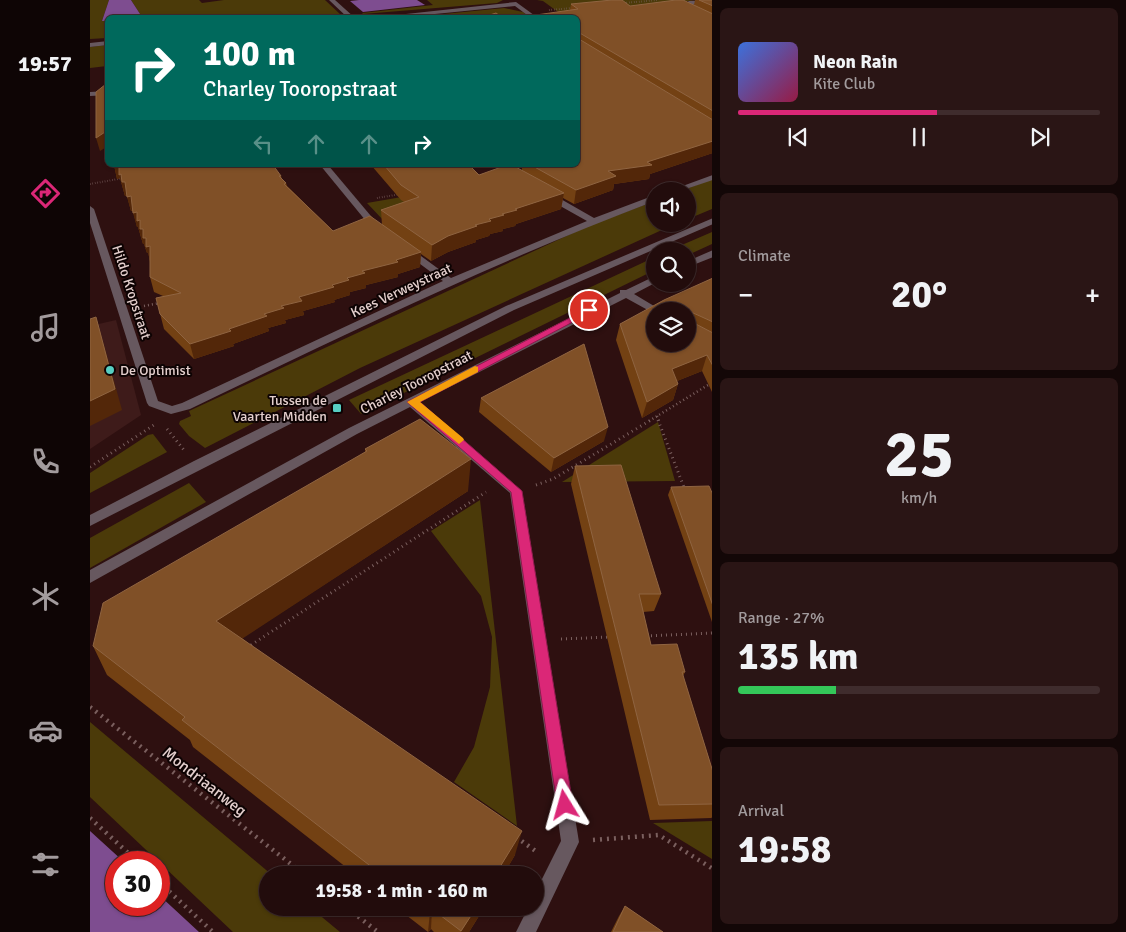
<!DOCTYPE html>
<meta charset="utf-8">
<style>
:root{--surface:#220c0c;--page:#2a1515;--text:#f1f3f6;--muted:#a29b9d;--line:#3f2c2d;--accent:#db2777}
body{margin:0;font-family:Signika,sans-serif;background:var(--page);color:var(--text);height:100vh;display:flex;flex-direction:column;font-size:19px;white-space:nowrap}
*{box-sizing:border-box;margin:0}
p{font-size:16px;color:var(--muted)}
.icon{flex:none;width:28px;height:28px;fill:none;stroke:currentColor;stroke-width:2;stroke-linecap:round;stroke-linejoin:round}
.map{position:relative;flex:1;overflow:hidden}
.side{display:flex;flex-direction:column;gap:8px;padding:8px;background:#130707;width:414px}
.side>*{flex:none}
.banner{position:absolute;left:15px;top:15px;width:475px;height:152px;border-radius:8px;box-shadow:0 1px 4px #0004,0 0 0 1px var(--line);background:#00695c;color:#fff;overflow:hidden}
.fabs{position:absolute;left:556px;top:182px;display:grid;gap:10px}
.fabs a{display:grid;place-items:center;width:50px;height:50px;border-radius:50%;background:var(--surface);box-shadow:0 1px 4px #0004,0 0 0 1px var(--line);font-size:25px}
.speed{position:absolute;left:15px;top:851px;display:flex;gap:10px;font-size:25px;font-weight:700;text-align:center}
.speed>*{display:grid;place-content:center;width:65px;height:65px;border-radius:50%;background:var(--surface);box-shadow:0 1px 4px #0004,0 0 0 1px var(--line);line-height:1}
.speed .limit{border:8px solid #d22;background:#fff;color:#111}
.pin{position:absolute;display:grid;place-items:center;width:42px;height:42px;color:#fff;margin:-21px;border:2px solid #fff;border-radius:50%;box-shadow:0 1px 5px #0007}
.me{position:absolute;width:55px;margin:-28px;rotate:352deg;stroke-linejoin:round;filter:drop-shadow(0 0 4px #0008)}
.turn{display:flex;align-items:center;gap:18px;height:105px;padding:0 15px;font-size:22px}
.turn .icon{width:65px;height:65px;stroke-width:2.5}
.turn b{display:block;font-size:35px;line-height:42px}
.lanes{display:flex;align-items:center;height:48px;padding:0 15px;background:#0003;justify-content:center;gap:25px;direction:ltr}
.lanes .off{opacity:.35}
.big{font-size:38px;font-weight:800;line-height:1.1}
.side .tile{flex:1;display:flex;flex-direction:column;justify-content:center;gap:8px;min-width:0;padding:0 18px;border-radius:8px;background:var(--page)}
.side .dial{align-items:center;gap:0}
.dial b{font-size:65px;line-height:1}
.song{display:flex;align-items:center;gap:15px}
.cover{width:60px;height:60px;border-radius:8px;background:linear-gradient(135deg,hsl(220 70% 55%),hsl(340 70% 35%))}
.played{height:5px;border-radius:2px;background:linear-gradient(90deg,var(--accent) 55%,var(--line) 55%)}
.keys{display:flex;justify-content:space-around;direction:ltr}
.heat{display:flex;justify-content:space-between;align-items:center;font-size:28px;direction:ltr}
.charge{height:8px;border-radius:4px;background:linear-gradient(90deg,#34c759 27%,var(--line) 0)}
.trip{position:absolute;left:169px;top:866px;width:285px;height:50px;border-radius:25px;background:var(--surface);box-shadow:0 1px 4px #0004,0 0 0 1px var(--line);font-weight:800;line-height:50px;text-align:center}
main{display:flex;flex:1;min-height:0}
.tabs{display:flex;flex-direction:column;width:90px;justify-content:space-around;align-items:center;background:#0e0505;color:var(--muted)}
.tabs .icon{width:35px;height:35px}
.tabs .active{color:var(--accent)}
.tabs b{font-size:22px;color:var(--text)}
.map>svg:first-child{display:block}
</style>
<main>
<nav class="tabs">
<b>19:57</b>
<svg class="icon active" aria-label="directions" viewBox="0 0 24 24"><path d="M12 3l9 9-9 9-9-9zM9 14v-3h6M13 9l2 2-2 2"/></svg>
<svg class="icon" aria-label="music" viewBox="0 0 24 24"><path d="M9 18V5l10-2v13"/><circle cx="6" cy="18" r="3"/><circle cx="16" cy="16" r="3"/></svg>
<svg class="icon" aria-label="phone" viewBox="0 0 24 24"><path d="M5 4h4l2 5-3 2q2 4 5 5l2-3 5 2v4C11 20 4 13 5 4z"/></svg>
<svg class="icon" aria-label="climate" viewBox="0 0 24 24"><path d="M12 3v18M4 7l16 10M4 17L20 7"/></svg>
<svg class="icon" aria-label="car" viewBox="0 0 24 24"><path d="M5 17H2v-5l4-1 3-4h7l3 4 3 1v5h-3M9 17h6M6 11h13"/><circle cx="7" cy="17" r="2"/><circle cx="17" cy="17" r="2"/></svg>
<svg class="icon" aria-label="filters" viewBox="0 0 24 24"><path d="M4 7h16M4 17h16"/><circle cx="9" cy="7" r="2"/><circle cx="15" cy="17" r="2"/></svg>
</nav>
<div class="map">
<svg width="623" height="932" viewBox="0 0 623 932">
<rect width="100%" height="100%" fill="#2e1010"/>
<path fill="#3e1b1a" d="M 26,320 L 51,415 L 0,449 L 0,326 Z"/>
<g fill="#4b3a09">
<path d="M 0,0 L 19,0 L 12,21 L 17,21 L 17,38 L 0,39 Z"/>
<path d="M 41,0 L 109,0 L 112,3 L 134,0 L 235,0 L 251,15 L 228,18 L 52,17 Z"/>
<path d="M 337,0 L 413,0 L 407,3 L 273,14 L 272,13 L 343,5 Z"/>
<path d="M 447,0 L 605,0 L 479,18 L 475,17 L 453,1 Z"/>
<path d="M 414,8 L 433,12 L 441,18 L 313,18 Z"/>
<path d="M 17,45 L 17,66 L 0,68 L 0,47 Z"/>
<path d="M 622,179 L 622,209 L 598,219 L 598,191 L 591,191 Z"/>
<path d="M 398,182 L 294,221 L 277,203 Z"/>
<path d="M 565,201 L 565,224 L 585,224 L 270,368 L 115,448 L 99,436 L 89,424 L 90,421 L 101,416 L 99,411 L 498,226 Z"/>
<path d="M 622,232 L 622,244 L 598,255 L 598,251 L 578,251 Z"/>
<path d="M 565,257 L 565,270 L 271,414 L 259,400 Z"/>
<path d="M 568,422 L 585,481 L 472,482 Z"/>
<path d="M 63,434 L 77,452 L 0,493 L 0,473 L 58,435 Z"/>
<path d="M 99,483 L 116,502 L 0,568 L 0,538 Z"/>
<path d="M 390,500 L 427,826 L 364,782 L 384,747 L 400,687 L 402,637 L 391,596 L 341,531 Z"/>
<path d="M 0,722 L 182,875 L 178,875 L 178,908 L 221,908 L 250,932 L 143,932 L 0,797 Z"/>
<path d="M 622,821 L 622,859 L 563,823 Z"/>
</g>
<g fill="#7e4d90">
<path d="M 19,0 L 41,0 L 52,17 L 18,18 L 17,21 L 12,21 Z"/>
<path d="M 269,0 L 327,0 L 335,5 L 273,12 L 260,1 Z"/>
<path d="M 0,831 L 34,862 L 26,862 L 26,905 L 69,905 L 69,895 L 109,932 L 0,932 Z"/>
</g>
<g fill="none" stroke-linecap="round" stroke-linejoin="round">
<g stroke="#7a5f5e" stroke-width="2" stroke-dasharray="0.5 2" stroke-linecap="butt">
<path d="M 534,3 L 568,0"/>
<path d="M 459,10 L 483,8"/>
<path d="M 0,184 L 34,178"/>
<path d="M 287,198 L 311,194"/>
</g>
<g stroke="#7a5f5e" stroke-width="2.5" stroke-dasharray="1 3" stroke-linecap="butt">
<path d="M 54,306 L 70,303"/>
<path d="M 567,416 L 569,421"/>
<path d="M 559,421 L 623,382"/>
</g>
<g stroke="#7a5f5e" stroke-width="3" stroke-dasharray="1 4" stroke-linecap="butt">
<path d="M 568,420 L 595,490"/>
<path d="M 77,429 L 94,450"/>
<path d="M 0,467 L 64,425"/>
<path d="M 446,485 L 463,479 L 561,420"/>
<path d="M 556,636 L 623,633"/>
<path d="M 471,639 L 520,637"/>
<path d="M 161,645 L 396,492"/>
</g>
<g stroke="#7a5f5e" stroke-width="4.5" stroke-dasharray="2 5" stroke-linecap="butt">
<path d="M 159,647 L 163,644"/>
<path d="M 0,707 L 215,875"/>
<path d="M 0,818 L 48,862"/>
<path d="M 426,837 L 447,852"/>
<path d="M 503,840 L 569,835 L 623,869"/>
<path d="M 69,882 L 123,932"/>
<path d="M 257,908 L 288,932"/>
</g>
<g fill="#67585f" fill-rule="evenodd">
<path d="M 239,0 L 245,0 L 265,18 L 258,18 Z"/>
<path d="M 623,218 L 623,224 L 424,310 L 0,526 L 0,515 L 104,461 L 416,306 Z"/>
</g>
<g fill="#67585f" fill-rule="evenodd">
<path d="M 623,0 L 623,3 L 600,5 L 596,8 L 623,21 L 623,26 L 589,8 L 599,1 Z"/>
<path d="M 426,2 L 448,18 L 441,18 L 425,6 L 305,18 L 279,18 Z"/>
<path d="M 18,41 L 18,45 L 0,47 L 0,43 Z"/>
<path d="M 18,91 L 18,95 L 0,96 L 0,92 Z"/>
<path d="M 230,165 L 238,165 L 291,228 L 291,232 L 285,232 Z"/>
<path d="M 623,175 L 623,180 L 590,191 L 579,191 Z"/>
<path d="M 456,194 L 462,194 L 504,218 L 565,195 L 565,201 C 406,261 254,335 100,409 L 81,414 L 59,406 L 57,403 L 0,223 L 0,206 L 4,209 L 68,401 L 82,406 L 92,403 L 353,281 L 314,252 L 314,248 L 320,248 L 361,278 L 497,221 L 456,198 Z"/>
<path d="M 623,250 L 623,257 L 598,267 L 598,261 Z"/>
<path d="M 565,276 L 565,283 L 544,294 L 569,309 L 570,311 L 565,311 L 565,314 L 536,298 L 330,402 L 432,491 L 489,842 L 446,932 L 426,932 L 438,908 L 445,908 L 445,893 L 471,841 L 420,493 L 320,407 L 267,434 L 0,583 L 0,570 L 259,428 L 530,293 L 530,290 L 536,290 Z"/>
</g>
</g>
<g fill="#734113">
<path d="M 605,0 L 623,0 L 623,153 L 560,174 L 559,179 L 524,184 L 523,190 L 484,204 L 473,198 L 471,209 L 426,224 L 425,226 L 413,229 L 413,231 L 400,234 L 399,236 L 386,240 L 386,242 L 358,252 L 341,261 L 331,254 L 330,267 L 308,274 L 308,277 L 276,285 L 276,288 L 260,292 L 260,295 L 244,300 L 245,302 L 213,311 L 214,315 L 195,320 L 196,323 L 178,328 L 179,331 L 143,344 L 144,346 L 104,359 L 74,329 L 66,298 L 73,296 L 64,292 L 60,277 L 60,261 L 58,252 L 57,253 L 54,244 L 53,244 L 48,227 L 47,227 L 43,211 L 41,211 L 37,196 L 35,196 L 30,178 L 27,179 L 24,165 L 191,176 L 192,179 L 196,183 L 197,186 L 243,231 L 292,225 L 291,210 L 314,202 L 311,200 L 281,165 L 379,165 L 389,175 L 432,170 L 432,165 L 488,165 L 480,10 L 481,4 L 540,6 L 604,5 Z"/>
<path d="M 623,278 L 623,394 L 612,371 L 587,381 L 588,384 L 583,400 L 552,418 L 526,340 L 530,324 Z"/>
<path d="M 391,398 L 514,441 L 461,472 L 389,412 Z"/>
<path d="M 275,449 L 378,491 L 152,638 L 425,855 L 413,875 L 266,875 L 103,747 L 100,740 L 17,675 L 3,646 L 275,452 Z"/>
<path d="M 485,466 L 571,594 L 564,611 L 553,612 L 561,645 L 595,672 L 593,676 L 623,772 L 623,817 L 621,818 L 560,820 L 481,484 Z"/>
<path d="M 581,487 L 623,495 L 623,625 L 578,495 Z"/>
<path d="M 535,906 L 573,932 L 521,932 L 529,916 Z"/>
<path d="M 307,908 L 394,908 L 379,932 L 344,932 L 341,929 L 338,932 Z"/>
</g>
<g fill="#532709">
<path d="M 18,130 L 18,146 L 10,151 L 6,138 Z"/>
<path d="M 623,141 L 623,153 L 560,174 L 559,179 L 524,184 L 523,190 L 484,204 L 486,190 L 518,171 L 557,162 Z"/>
<path d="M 24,165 L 29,165 L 35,182 L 38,195 L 35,196 L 30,178 L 27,179 Z"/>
<path d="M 474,193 L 471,209 L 426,224 L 425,226 L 413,229 L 413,231 L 400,234 L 399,236 L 386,240 L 386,242 L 358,252 L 341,261 L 342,245 L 358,236 L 385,225 L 425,209 Z"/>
<path d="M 41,196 L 44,210 L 41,211 L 37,197 Z"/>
<path d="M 47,212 L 60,246 L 60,262 L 58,252 L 57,253 L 54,244 L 53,244 L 48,227 L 47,227 L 43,213 Z"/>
<path d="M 331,252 L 330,267 L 308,274 L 308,277 L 276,285 L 276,288 L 260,292 L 260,295 L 244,300 L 245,302 L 213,311 L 214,315 L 195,320 L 196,323 L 178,328 L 179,331 L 143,344 L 144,346 L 104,359 L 100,344 L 139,329 L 191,306 L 209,297 L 242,285 L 272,271 Z"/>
<path d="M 6,317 L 12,338 L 32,410 L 0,426 L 0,401 Z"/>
<path d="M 617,355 L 612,371 L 577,385 L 582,369 Z"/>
<path d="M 588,384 L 583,400 L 552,418 L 557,402 Z"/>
<path d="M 518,427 L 514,441 L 461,472 L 464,458 Z"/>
<path d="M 381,459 L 378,491 L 135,650 L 126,621 Z"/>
<path d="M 432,831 L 425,855 L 413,875 L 405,875 Z"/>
<path d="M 386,908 L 394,908 L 379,932 L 371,932 Z"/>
<path d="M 342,909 L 341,929 L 338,932 L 340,912 Z"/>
</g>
<g fill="#805027" stroke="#8f6441" fill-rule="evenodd">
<path d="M 522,0 L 532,0 L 540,6 L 586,0 L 593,0 L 623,14 L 623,111 L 488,32 L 489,39 L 623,120 L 623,141 L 557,162 L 562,165 L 518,171 L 526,176 L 486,190 L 441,165 L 488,165 L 488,18 L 425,18 L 488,9 L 481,4 Z"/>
<path d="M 609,0 L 623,0 L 623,6 Z"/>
<path d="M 406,13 L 413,18 L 390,18 Z"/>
<path d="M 18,79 L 18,130 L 6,138 L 6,92 L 16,84 Z"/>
<path d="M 29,165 L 183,165 L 191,176 L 189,176 L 196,183 L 194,184 L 243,231 L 280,216 L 331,252 L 306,260 L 308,262 L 272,271 L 275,273 L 257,278 L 259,280 L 242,285 L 244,287 L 209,297 L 212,301 L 191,306 L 194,308 L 174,314 L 177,316 L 139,329 L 141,331 L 100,344 L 70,314 L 66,298 L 91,293 L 60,277 L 60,246 L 56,247 L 56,238 L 53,238 L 53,229 L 50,229 L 50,220 L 47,221 L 47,212 L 43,213 L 41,196 L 37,197 L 35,182 L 32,182 L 31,174 L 29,175 Z"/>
<path d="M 294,165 L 379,165 L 389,175 L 417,165 L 422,165 L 474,193 L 425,209 L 427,210 L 412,214 L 414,215 L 399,219 L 401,221 L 385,225 L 387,226 L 358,236 L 342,245 L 291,210 L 329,197 L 311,185 Z"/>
<path d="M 623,278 L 623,322 L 601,312 L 602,322 L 623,333 L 623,366 L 617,355 L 582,369 L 588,384 L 557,402 L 530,324 L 574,300 ZM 565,311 L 598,311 L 598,344 L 565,344 Z"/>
<path d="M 6,317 L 25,389 L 0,401 L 0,319 Z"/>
<path d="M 494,344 L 518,427 L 464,458 L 391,398 Z"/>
<path d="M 330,419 L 381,459 L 126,621 L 432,831 L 405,875 L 292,875 L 92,720 L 95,717 L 3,646 L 13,603 L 277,451 L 275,449 Z"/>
<path d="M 531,465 L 571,594 L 549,594 L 561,645 L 587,644 L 595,672 L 592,672 L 623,772 L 623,804 L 569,805 L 485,466 Z"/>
<path d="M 619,486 L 623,495 L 623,606 L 581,487 Z"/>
<path d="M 535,906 L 573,932 L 523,932 Z"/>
<path d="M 334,908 L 386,908 L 371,931 L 342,909 L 340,912 Z"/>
</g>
<path fill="#db2777" stroke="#8e194d" d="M 499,308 L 502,309 L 502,312 L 330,402 L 432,491 L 483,805 L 480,811 L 475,813 L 469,811 L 467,805 L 421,492 L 317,402 Z"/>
<path fill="#f59e0b" d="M 385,366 L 388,367 L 388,372 L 330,402 L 373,438 L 374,440 L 369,444 L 317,402 Z"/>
<g fill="#57cec2" stroke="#0d0303" stroke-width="2">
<circle cx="20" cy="370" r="5"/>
<rect x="242" y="403" width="10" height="10" rx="2.5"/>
</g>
<g text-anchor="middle" stroke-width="4" stroke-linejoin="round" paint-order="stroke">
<g font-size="14" fill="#e4cfcd" stroke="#0d0303">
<text transform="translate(311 290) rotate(-25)" y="5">Kees Verweystraat</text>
<text transform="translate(42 292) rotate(72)" y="5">Hildo Kropstraat</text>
<text transform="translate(326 382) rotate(-27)" y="5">Charley Tooropstraat</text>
</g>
<g font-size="14" fill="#e4cfcd" stroke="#0d0303" text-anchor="start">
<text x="30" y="375">De Optimist</text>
<text x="237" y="405" text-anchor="end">Tussen de<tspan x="237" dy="16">Vaarten Midden</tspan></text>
</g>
<g font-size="16" fill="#e4cfcd" stroke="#0d0303">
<text transform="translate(115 781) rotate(38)" y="6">Mondriaanweg</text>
</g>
</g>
</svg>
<div class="fabs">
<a><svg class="icon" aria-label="sound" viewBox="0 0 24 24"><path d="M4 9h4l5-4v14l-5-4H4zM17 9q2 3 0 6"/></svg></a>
<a><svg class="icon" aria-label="search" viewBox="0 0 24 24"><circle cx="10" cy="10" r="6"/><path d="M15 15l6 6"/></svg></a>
<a><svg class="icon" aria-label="layers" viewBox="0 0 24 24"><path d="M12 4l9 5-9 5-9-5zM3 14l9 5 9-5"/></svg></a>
</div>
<div class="speed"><div class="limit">30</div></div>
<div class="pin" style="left:499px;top:310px;background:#d93025"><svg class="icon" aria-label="arrive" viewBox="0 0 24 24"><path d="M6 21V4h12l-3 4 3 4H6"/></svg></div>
<svg class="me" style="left:475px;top:805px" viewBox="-20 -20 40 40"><path d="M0-17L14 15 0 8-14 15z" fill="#db2777" stroke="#fff" stroke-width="4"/></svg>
<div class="trip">19:58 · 1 min · 160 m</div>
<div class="banner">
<div class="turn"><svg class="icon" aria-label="right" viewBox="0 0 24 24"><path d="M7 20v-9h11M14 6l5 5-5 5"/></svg><div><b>100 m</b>Charley Tooropstraat</div></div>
<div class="lanes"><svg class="icon off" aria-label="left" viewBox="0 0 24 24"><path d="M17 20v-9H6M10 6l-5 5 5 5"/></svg><svg class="icon off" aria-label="ahead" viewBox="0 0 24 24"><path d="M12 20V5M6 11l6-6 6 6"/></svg><svg class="icon off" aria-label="ahead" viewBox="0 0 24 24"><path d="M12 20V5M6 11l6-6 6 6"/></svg><svg class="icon" aria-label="right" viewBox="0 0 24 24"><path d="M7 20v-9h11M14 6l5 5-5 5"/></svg></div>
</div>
</div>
<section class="side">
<div class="tile">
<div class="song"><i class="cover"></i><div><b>Neon Rain</b><p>Kite Club</p></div></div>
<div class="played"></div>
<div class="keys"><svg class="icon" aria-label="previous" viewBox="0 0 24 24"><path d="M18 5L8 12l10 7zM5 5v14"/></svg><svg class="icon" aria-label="pause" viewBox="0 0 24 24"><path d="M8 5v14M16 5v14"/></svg><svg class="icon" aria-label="next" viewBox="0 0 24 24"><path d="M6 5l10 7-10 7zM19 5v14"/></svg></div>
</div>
<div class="tile"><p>Climate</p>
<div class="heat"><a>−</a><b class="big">20°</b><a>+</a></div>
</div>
<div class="tile dial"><b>25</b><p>km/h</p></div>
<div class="tile"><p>Range · 27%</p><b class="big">135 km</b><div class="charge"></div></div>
<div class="tile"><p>Arrival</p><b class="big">19:58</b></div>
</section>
</main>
